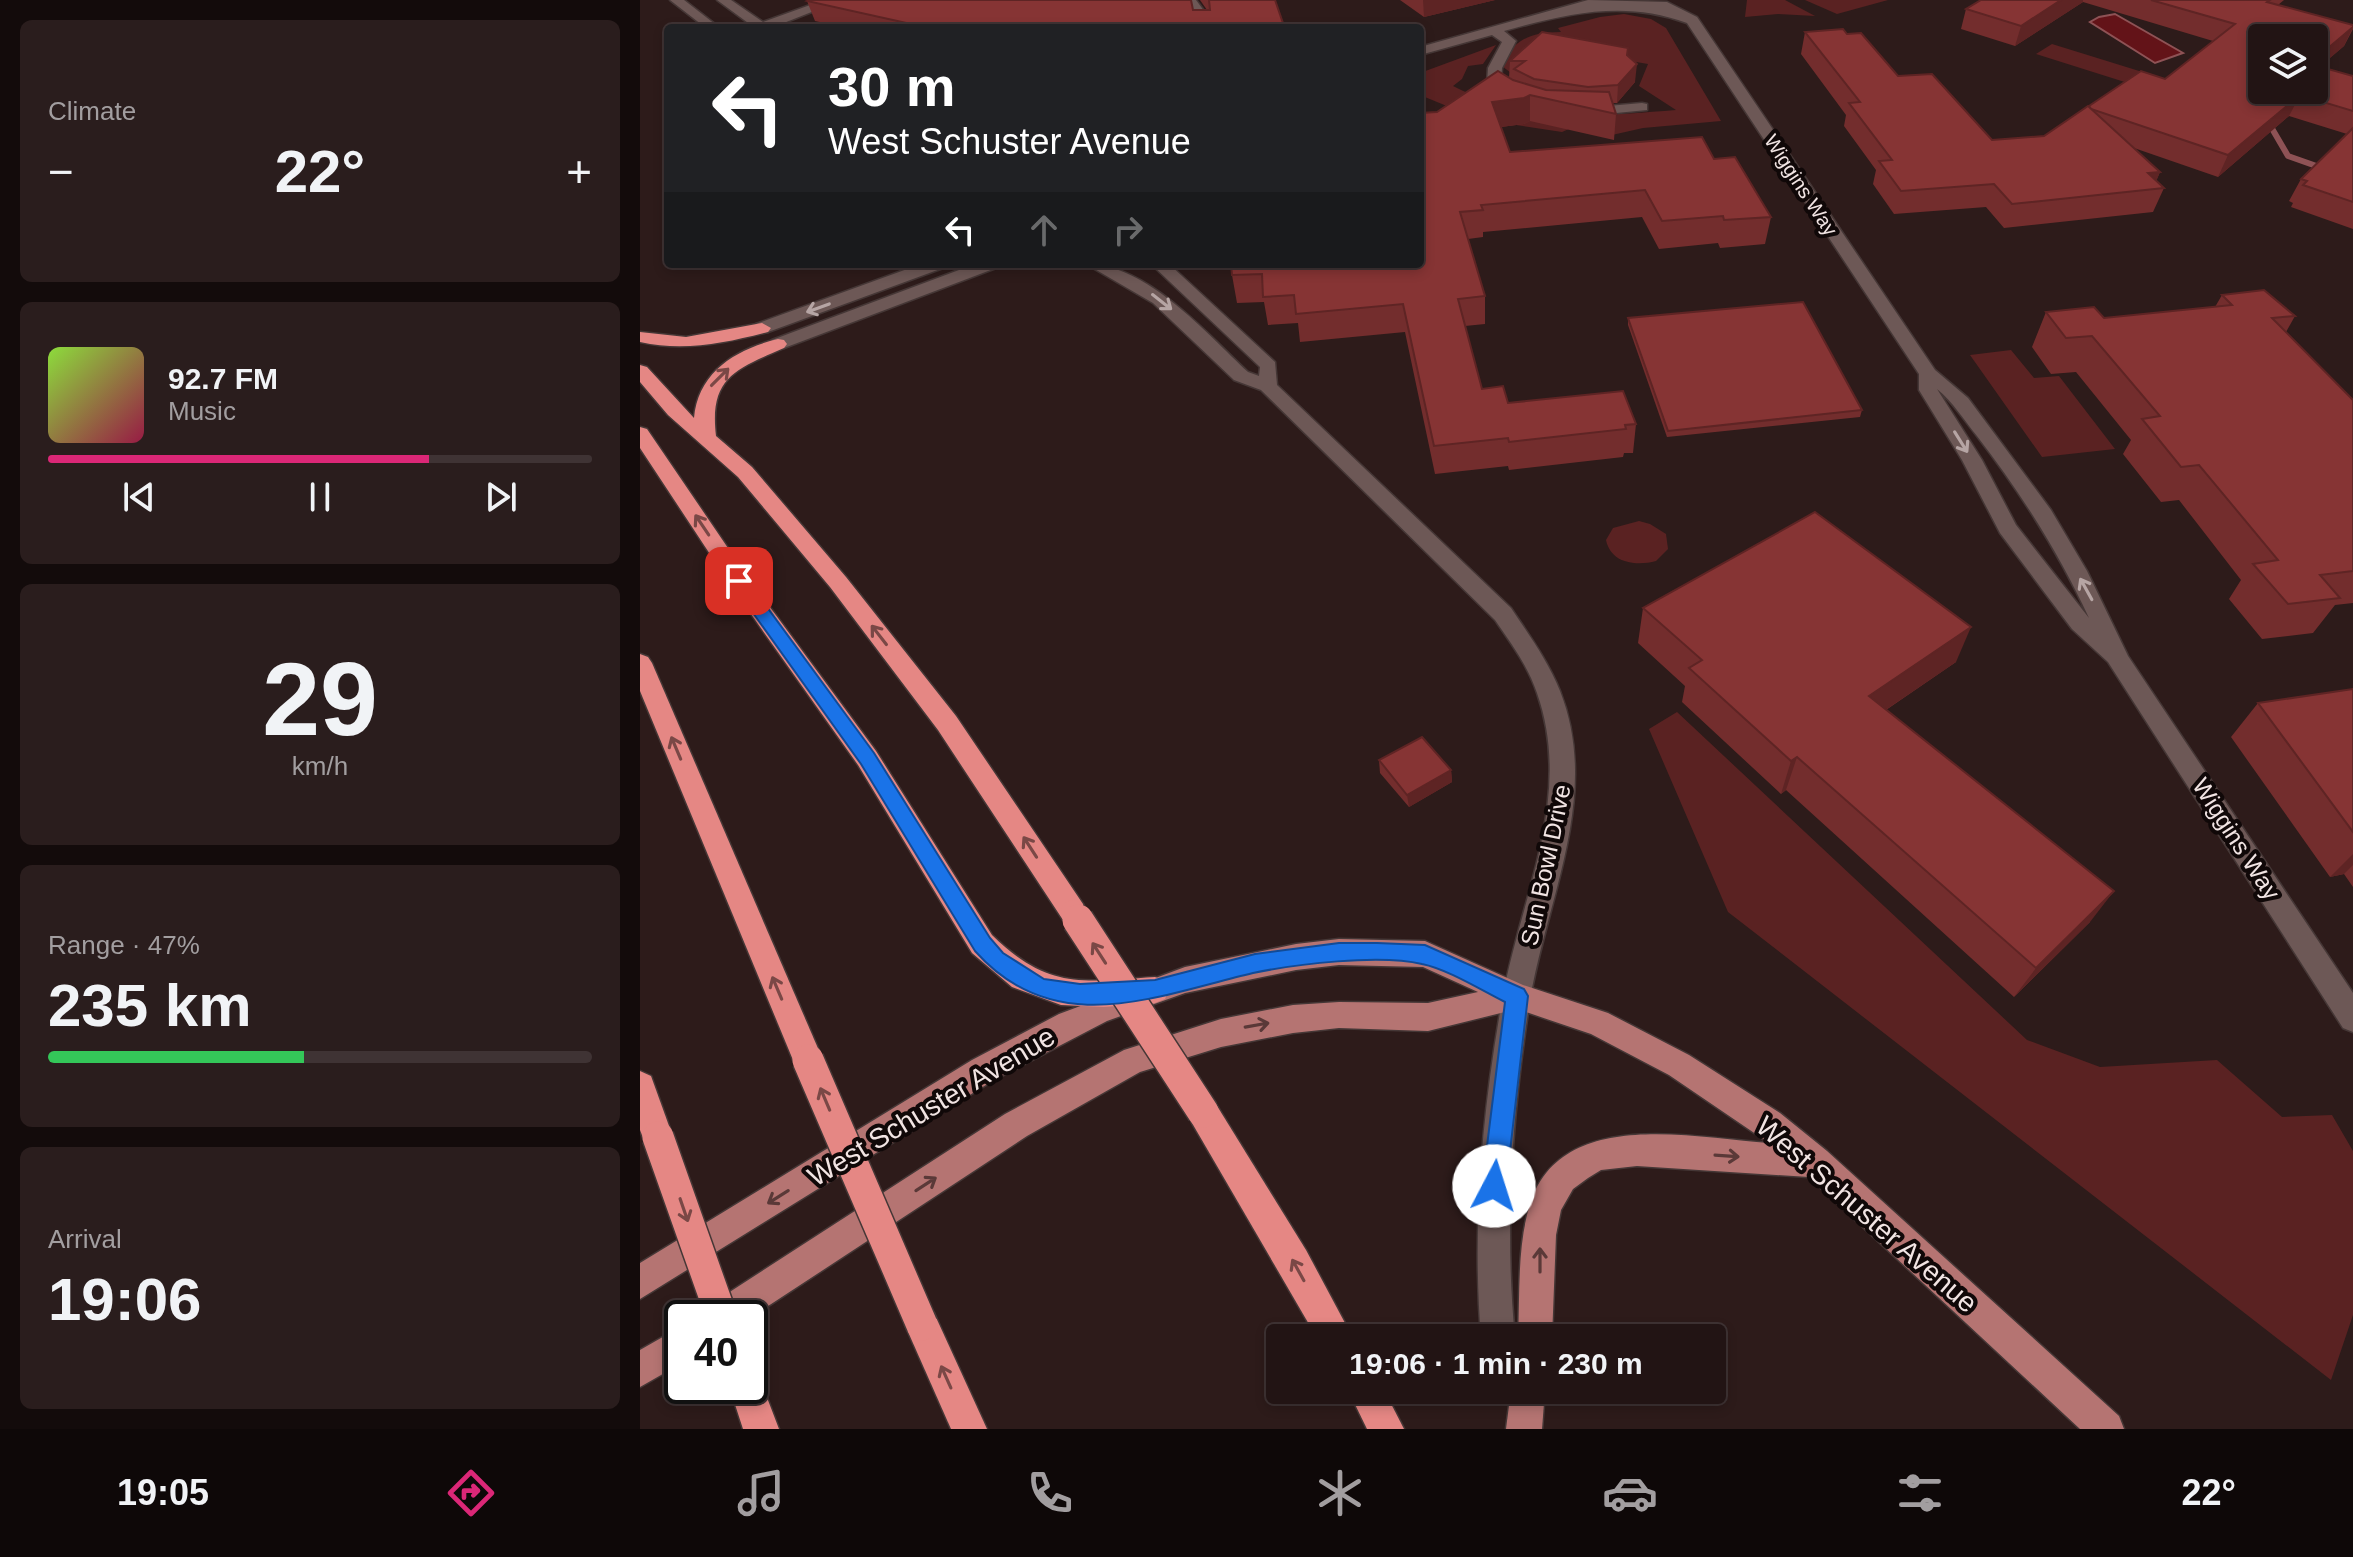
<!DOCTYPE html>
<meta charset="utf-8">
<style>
:root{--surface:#221414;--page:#2a1d1d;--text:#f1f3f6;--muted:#a29ea0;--line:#3f3334;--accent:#db2777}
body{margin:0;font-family:Helvetica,sans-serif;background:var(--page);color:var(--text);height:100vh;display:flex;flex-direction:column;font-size:30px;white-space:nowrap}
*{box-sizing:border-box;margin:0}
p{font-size:26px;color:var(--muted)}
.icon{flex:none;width:44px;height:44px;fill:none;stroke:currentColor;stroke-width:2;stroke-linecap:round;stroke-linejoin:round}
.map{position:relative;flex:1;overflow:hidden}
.panel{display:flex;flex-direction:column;gap:20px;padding:20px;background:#130b0b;width:640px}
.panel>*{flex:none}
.top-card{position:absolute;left:24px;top:24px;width:760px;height:244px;border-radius:8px;box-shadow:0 4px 12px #0003,0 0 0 2px var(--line);background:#202124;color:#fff;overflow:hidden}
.tools{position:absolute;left:1608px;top:24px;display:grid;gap:16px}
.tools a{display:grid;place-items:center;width:80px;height:80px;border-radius:8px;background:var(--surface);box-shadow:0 4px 12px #0003,0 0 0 2px var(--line);font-size:40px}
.speed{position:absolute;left:24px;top:1300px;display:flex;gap:16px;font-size:40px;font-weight:700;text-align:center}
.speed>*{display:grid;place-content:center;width:104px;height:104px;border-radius:50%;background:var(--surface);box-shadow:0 4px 12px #0003,0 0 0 2px var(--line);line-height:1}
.speed .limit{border:4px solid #111;border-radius:12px;background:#fff;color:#111}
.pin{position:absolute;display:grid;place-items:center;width:68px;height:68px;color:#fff;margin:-34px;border-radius:16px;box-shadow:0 4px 12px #0006}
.me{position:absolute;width:88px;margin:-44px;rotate:5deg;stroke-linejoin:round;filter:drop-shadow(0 0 6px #0008)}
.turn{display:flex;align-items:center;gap:28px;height:168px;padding:0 32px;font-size:36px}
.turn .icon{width:104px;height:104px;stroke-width:2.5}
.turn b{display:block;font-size:56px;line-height:68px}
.lanes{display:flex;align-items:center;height:76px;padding:0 32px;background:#0003;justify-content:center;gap:40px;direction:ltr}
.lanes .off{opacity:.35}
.big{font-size:60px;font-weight:800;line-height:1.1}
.panel .widget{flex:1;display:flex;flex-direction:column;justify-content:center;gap:12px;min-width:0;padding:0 28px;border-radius:12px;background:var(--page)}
.panel .dial{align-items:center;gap:0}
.dial b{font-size:104px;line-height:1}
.song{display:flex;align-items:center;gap:24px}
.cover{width:96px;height:96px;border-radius:12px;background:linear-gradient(135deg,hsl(90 70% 55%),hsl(340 70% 35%))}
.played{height:8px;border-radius:4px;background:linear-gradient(90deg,var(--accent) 70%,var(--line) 70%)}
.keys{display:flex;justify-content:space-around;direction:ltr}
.heat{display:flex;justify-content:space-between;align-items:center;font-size:44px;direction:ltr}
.charge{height:12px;border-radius:6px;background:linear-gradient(90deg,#34c759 47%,var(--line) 0)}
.trip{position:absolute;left:626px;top:1324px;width:460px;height:80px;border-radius:8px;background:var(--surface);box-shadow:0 4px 12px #0003,0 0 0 2px var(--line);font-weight:800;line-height:80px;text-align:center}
.menu{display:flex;height:128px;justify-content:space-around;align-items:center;background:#0e0808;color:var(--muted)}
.menu .icon{width:56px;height:56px}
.menu .active{color:var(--accent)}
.menu b{font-size:36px;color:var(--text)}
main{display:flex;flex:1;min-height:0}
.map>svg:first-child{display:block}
</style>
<main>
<section class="panel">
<div class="widget"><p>Climate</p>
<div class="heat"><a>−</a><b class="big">22°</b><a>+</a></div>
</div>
<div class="widget">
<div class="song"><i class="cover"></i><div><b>92.7 FM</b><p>Music</p></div></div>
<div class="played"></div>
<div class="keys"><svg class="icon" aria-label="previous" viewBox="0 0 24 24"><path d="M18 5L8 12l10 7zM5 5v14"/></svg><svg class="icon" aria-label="pause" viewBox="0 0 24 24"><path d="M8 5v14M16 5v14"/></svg><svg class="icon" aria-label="next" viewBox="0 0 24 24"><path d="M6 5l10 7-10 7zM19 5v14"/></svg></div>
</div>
<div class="widget dial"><b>29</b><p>km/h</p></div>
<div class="widget"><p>Range · 47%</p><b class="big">235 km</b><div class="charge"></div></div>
<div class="widget"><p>Arrival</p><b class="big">19:06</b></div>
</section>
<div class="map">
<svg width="1713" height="1429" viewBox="0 0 1713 1429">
<rect width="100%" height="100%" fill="#2d1b1a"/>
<g fill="#5a2222">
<path d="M 1107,0 L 1145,0 L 1175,16 L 1138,14 L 1105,17 Z"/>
<path d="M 1165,0 L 1248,0 L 1197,14 Z"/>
<path d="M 984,14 L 1011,19 L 1026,28 L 1081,121 L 1003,128 L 972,135 L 940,124 L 922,132 L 876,125 L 819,111 L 780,95 L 780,73 L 856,45 L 843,64 L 828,66 L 822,79 L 813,86 C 886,124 957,116 1036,110 L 999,86 L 1008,64 L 902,46 L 871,73 L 862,66 L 861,61 C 880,37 890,33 921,32 L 918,28 L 960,17 Z"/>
<path d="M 1412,44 L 1525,79 L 1510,90 L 1396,54 Z"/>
<path d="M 1371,350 L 1394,378 L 1419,376 L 1475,449 L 1402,457 L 1330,355 Z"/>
<path d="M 999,521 L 1010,524 L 1026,534 L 1028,549 L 1016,561 C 997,566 971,564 966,540 L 973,528 Z"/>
<path d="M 1037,712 L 1387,1040 L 1460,1067 L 1577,1060 L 1642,1117 L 1692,1115 L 1713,1151 L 1713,1315 L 1691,1380 L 1088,912 L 1009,729 Z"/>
</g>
<path fill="#631318" stroke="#8e5255" stroke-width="2" d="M 1475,14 L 1543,53 L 1515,63 L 1450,22 L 1459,17 Z"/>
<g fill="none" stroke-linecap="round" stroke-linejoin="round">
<path stroke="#8e5255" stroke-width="6" d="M 1627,120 L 1648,156 L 1713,179"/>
<defs>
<g id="minor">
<path d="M 30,0 L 44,0 L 80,28 L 66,28 Z"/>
<path d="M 77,0 L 91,0 L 123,22 L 184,0 L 202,0 L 131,28 L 115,28 Z"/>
<path d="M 544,0 L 556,0 L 570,19 L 571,28 L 559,28 L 558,19 Z"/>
<path d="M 948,0 L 1027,2 L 1057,17 L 1295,370 L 1328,398 L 1411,510 L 1447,571 L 1488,656 L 1713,993 L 1713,1032 L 1703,1028 L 1468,662 L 1432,629 L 1360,533 L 1322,460 L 1279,390 L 1279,374 L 1047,23 C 985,0 928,13 864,31 L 876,41 L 862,68 L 861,81 L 881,96 L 874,100 L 847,83 L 848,68 L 862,42 L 852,35 L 780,55 L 780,47 ZM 1297,389 C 1313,402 1324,420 1337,436 C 1381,493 1419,553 1449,618 L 1376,525 L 1342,460 Z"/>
<path d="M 1002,103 L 1007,104 L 1007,110 L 945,116 L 938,112 L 945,108 Z"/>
<path d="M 281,264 L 305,264 L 303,268 L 128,332 L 122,333 L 113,328 L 116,324 Z"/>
<path d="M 335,264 L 358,264 L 356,268 L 144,348 L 132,348 L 129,344 L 132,340 Z"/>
<path d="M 446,264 C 507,264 565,332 608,372 L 619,376 L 620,367 L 511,264 L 529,264 L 635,362 L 637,385 L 871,608 C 889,635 908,661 920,691 C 961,795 907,898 890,1000 C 872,1112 864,1225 875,1338 L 841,1338 C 832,1225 842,1113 862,1001 C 880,898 934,798 897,693 C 888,666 871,643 855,620 L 621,390 L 594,380 L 513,303 Z"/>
</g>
<g id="major">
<path d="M 699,939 L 785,941 L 883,985 L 968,1013 L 1049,1055 L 1140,1113 L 1187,1151 L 1479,1416 L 1484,1429 L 1440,1429 L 1169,1177 L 997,1166 L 961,1170 L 948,1178 L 933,1189 L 921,1210 L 916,1235 L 912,1338 L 878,1338 C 880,1295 877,1246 890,1204 C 921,1107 1052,1138 1129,1143 L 1029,1075 L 951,1034 L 877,1009 L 788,1031 L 699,1028 L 653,1033 L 581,1047 L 500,1072 L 387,1136 L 110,1318 L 63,1318 L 68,1306 L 365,1114 L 484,1050 L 581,1019 L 653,1005 L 699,1002 L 788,1003 L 838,992 L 783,967 L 699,965 L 656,970 L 545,993 L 467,1021 L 354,1080 L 0,1299 L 0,1263 L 332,1060 L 419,1014 L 545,967 L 656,944 Z"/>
<path d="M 42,1326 L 42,1363 L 0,1387 L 0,1350 Z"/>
<path d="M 871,1390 L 905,1390 L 902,1429 L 866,1429 Z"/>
</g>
<g id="highway">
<path d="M 122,323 L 131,328 L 128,332 C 85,343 44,352 0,342 L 0,332 L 46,337 Z"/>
<path d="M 138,339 L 144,340 L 147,344 L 144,348 C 96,369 69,377 76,436 L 112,467 L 206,577 L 316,716 L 443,904 L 447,912 L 443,920 L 433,924 L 423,920 L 298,730 L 190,587 L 98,477 L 28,415 L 0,382 L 0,365 L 7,367 L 54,418 C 58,372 96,349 138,339 Z"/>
<path d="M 0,427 L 7,429 L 107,576 L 236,751 L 352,935 C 408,990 442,982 515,977 L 525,981 L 529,990 L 525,999 L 515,1003 L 464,1007 L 421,1005 L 372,987 L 332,953 L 218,765 L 91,586 L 0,448 Z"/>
<path d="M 0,654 L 8,657 L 12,663 L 183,1060 L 178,1070 L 168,1074 L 158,1070 L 153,1060 L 0,691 Z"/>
<path d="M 0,1071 L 11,1076 L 33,1137 L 29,1148 L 18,1152 L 7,1148 L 0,1130 Z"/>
<path d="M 563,1097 L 574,1101 L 666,1250 L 713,1338 L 677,1338 L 552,1123 L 548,1112 L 552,1101 Z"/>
<path d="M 282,1308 L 294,1313 L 347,1429 L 311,1429 L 265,1325 L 270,1313 Z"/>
<path d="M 110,1370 L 118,1374 L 139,1429 L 103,1429 L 89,1386 L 110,1386 Z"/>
<path d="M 708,1390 L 744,1390 L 764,1429 L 727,1429 Z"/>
</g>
</defs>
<use href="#minor" stroke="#453736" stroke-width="3"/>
<use href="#major" stroke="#453736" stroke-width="3"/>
<use href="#highway" stroke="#453736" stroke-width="3"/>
<use href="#minor" fill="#6d5856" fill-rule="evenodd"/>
<use href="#major" fill="#b57472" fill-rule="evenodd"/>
<use href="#highway" fill="#e58784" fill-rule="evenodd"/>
<defs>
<path id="highway-bridge-far1" d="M 433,912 L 440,922"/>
<g id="highway-bridge">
<path d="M 438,920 L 563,1112"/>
<path d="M 168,1060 L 282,1325"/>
<path d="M 18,1137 L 82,1318"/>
</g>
</defs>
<use href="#highway-bridge-far1" stroke="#453736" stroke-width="27" stroke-linecap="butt"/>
<use href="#highway-bridge" stroke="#453736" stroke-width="34" stroke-linecap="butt"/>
<use href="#highway-bridge-far1" stroke="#e58784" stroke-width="24"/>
<use href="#highway-bridge" stroke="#e58784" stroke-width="31"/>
</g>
<g fill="#732d2d">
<path d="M 560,0 L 635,0 L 643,23 L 650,28 L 207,28 L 175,21 L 167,1 L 567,10 Z"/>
<path d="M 760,0 L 855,0 L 784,17 Z"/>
<path d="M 1341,0 L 1644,0 L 1638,5 L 1713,25 L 1713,29 L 1704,46 L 1680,66 L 1713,76 L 1713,229 L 1651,207 L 1653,203 L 1649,201 L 1661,179 L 1707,134 L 1649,116 L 1578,177 L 1494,148 L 1520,172 L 1516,181 L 1524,188 L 1513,212 L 1364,228 L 1346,207 L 1254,214 L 1233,184 L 1236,170 L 1204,126 L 1206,115 L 1161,54 L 1165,32 L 1207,34 L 1258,76 L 1352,140 L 1404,136 L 1449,106 L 1525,79 L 1573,41 L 1443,2 L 1375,46 L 1321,29 L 1326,9 Z"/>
<path d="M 987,55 L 995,82 L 977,103 L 973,103 L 976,114 L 974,140 L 890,121 L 884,124 L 861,127 L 870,152 L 1074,159 L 1131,217 L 1125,244 L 1080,248 L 1078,243 L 1019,249 L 1002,217 L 843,232 L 843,237 L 828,239 L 845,296 L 845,324 L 825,326 L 842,389 L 868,403 L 996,424 L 993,453 L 984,453 L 983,457 L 869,470 L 868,466 L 795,474 L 765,332 L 660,342 L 658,323 L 628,325 L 624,302 L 597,303 L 592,275 L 780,264 L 797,112 L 869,78 L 870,61 Z"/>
<path d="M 1582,295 L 1655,316 L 1646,332 L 1713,400 L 1713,603 L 1695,605 L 1673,633 L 1622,639 L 1589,599 L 1601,580 L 1539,500 L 1521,502 L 1483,454 L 1491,440 L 1436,372 L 1411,374 L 1392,347 L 1406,312 L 1464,318 L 1575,307 Z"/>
<path d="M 988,318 L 1222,410 L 1220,417 L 1027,437 L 988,325 Z"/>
<path d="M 1003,608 L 1316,662 L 1246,710 L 1450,922 L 1374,997 L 1146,790 L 1141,794 L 1042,702 L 1045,686 L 998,643 Z"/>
<path d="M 1713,689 L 1713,887 L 1704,874 L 1690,877 L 1591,737 L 1618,703 Z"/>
<path d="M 739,760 L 811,770 L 812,782 L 769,807 L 740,773 Z"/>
</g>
<g fill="#5e2424">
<path d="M 783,0 L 855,0 L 784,17 Z"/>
<path d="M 1421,0 L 1443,0 L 1443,2 L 1375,46 L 1381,26 Z"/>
<path d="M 1713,27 L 1704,46 L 1674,72 L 1674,60 Z"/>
<path d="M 997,64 L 995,82 L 977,103 L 978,85 Z"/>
<path d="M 890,95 L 890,121 L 884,124 L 853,128 L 852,102 Z"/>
<path d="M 1660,95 L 1649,116 L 1578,177 L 1588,155 Z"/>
<path d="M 1520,172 L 1513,189 L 1508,173 Z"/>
<path d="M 1331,627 L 1316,662 L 1216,730 L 1229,696 Z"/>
<path d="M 1157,757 L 1146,790 L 1141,794 L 1151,761 Z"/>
<path d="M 811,770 L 812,782 L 769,807 L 767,795 Z"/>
<path d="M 1713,854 L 1713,865 L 1704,874 L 1690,877 Z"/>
<path d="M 1474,891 L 1450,922 L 1374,997 L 1396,968 Z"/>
</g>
<g fill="#863434" stroke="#5e2424" stroke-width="2">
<path d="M 169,0 L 551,0 L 553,10 L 570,10 L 569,0 L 635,0 L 643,23 L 650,28 L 289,28 L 167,1 Z"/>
<path d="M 1341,0 L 1421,0 L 1381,26 L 1326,9 Z"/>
<path d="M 1511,0 L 1630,0 L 1627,2 L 1713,25 L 1713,27 L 1674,60 L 1674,38 L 1622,38 L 1622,90 L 1674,90 L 1674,65 L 1713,76 L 1713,111 L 1660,95 L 1588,155 L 1451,109 L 1449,106 L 1501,71 L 1525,79 L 1595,24 Z"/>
<path d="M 1203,29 L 1207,34 L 1221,33 L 1258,76 L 1292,74 L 1352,140 L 1404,136 L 1448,106 L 1520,172 L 1508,173 L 1524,188 L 1372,204 L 1354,184 L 1261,191 L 1239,161 L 1252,160 L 1209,103 L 1220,102 L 1165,32 Z"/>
<path d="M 902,32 L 988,48 L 987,55 L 997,64 L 978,85 L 948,87 L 894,79 L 874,69 L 885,61 L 870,61 Z"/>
<path d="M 858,71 L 873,80 L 906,90 L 969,92 L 976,114 L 890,95 L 884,98 L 852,102 L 870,152 L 1062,137 L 1074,159 L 1095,157 L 1131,217 L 1084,220 L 1083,216 L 1022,221 L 1005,190 L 841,205 L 843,210 L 820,212 L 845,296 L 818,299 L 842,389 L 863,386 L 868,403 L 983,391 L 996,424 L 985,425 L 986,429 L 869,442 L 868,438 L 794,446 L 763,304 L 656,314 L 654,295 L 623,297 L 622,274 L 592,275 L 591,264 L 780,264 L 780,113 L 797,112 Z"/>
<path d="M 1713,128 L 1713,202 L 1663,185 L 1667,181 L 1661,179 Z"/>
<path d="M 1624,290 L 1655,316 L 1632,318 L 1713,400 L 1713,571 L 1680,575 L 1700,598 L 1648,604 L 1613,564 L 1638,560 L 1559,465 L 1541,467 L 1502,419 L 1520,416 L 1452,336 L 1426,338 L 1406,312 L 1454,307 L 1464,318 L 1592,305 L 1582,295 Z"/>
<path d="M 1163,302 L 1222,410 L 1028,431 L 988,318 Z"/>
<path d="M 1175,512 L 1331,627 L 1229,696 L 1474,891 L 1396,968 L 1157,757 L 1151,761 L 1049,668 L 1062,660 L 1003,608 Z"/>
<path d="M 1713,689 L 1713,832 L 1618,703 Z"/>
<path d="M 782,737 L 811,770 L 767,795 L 739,760 Z"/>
</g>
<defs><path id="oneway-shaft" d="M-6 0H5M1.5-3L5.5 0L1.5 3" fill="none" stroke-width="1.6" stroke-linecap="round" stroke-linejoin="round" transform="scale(2)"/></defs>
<g stroke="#b6a5a4">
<use href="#oneway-shaft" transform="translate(522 302) rotate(38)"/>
<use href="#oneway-shaft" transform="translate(178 308) rotate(160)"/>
<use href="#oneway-shaft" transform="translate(1321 442) rotate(58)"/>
<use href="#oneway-shaft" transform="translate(1446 589) rotate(-119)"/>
</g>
<g stroke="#7a4846">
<use href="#oneway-shaft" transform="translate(80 377) rotate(-45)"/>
<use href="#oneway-shaft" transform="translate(62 525) rotate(-124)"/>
<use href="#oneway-shaft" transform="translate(239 635) rotate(-128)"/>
<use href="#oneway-shaft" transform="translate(36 748) rotate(-113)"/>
<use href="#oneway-shaft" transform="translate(390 847) rotate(-123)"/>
<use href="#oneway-shaft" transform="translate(459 953) rotate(-123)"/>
<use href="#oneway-shaft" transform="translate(137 988) rotate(-113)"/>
<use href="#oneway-shaft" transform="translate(185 1099) rotate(-113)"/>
<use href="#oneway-shaft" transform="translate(44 1210) rotate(71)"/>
<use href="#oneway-shaft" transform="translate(658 1270) rotate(-119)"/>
<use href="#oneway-shaft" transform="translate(306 1377) rotate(-114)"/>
</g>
<g stroke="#5a3938">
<use href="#oneway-shaft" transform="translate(617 1025) rotate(-10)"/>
<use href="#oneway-shaft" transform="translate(1087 1156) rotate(4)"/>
<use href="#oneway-shaft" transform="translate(286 1184) rotate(-33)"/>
<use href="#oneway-shaft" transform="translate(138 1197) rotate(148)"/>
<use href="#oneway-shaft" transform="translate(900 1260) rotate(-90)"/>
</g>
<path fill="#1a73e8" stroke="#114b97" stroke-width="2" d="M 99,575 L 105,577 L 234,753 L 350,938 L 363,953 L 404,979 L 440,984 L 515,980 L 615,954 L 699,943 L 737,943 L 785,945 L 884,989 L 888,996 L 866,1186 L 863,1195 L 854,1198 L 846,1195 L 842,1186 L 865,1002 C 841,990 807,969 782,964 C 739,954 656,964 613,973 C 515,996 415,1041 335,951 L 221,764 L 93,585 L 91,581 Z"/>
<g text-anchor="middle" stroke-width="8" stroke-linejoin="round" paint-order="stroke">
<g font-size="20" fill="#f1e4e3" stroke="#100808">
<text transform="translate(1161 185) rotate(57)" y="7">Wiggins Way</text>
</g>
<g font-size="24" fill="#f1e4e3" stroke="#100808">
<text transform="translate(1596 839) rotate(57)" y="8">Wiggins Way</text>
<text transform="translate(906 865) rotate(-78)" y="8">Sun Bowl Drive</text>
</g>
<g font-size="28" fill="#f1e4e3" stroke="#100808">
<text transform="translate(291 1106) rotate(-31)" y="10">West Schuster Avenue</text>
<text transform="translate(1227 1214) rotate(41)" y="10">West Schuster Avenue</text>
</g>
</g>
</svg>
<div class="tools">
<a><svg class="icon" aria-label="layers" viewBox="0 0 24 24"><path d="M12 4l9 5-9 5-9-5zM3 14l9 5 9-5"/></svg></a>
</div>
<div class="speed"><div class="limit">40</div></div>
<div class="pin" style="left:99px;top:581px;background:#d93025"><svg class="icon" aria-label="arrive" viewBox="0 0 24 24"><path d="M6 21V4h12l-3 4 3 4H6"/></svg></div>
<svg class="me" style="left:854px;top:1186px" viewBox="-20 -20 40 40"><circle r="19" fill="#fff"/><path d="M0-13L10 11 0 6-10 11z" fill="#1a73e8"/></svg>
<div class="trip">19:06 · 1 min · 230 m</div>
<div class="top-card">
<div class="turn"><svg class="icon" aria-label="left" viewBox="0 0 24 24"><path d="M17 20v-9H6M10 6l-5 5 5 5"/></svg><div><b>30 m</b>West Schuster Avenue</div></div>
<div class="lanes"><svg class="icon" aria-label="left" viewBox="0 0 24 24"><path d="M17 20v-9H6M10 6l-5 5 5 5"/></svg><svg class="icon off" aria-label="ahead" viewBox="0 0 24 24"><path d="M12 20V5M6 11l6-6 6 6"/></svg><svg class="icon off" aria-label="right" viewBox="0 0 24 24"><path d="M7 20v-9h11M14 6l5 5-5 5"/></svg></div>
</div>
</div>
</main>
<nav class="menu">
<b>19:05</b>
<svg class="icon active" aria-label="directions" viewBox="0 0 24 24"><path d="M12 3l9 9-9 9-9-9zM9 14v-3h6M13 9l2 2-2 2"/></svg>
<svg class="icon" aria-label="music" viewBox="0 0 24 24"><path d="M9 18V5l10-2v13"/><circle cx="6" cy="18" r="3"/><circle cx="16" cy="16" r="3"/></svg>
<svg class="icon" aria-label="phone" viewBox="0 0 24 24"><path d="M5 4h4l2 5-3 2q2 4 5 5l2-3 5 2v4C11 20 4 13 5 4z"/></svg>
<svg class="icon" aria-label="climate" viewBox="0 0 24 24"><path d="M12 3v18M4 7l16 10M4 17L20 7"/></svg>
<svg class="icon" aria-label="car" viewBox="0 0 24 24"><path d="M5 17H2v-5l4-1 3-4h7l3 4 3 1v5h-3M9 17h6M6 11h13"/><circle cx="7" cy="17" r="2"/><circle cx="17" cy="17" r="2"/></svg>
<svg class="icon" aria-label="filters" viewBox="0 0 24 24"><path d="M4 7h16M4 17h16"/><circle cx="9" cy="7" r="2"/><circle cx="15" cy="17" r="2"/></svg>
<b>22°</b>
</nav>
